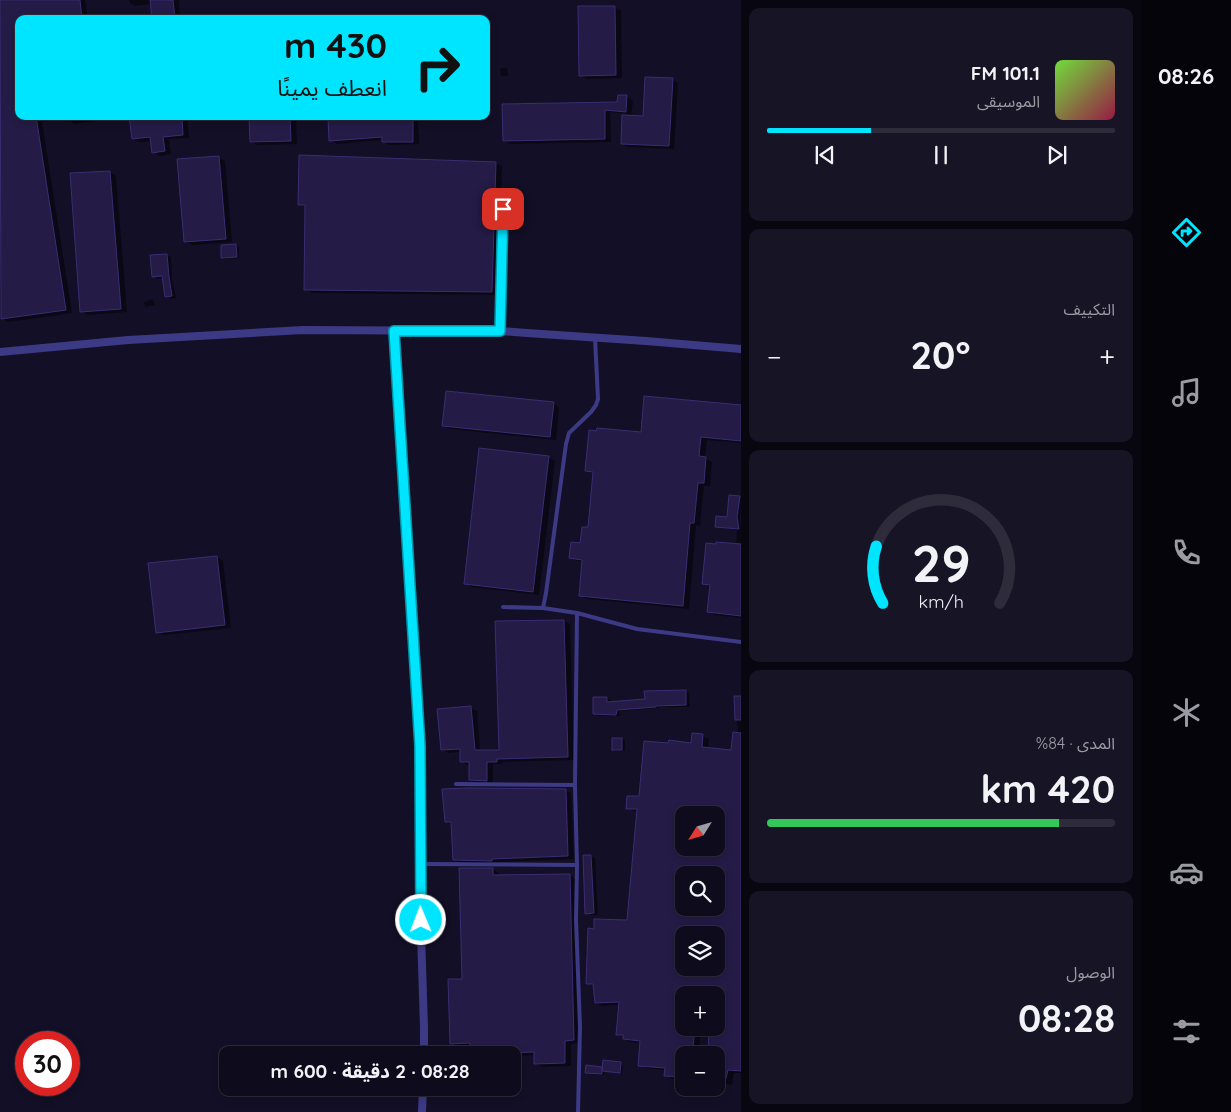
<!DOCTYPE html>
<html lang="ar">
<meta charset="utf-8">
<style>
:root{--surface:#0e0b1c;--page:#171425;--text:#f1f3f6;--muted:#9b9ba3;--line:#2e2b3b;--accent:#00e5ff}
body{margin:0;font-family:Quicksand,"Noto Sans Arabic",sans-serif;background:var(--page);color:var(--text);direction:rtl;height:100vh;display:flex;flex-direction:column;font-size:19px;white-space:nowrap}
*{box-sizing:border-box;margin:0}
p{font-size:16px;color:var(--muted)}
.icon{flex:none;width:28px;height:28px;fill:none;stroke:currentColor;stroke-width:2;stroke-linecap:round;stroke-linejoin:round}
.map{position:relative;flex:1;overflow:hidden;direction:ltr}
.panel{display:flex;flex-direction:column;gap:8px;padding:8px;background:#08060f;width:400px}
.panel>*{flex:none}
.top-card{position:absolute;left:15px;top:15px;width:475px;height:105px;border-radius:10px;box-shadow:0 2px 8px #0003,0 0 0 1px var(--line);direction:rtl;background:#00e5ff;color:#111;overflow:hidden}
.needle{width:32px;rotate:233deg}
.tools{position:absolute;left:675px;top:806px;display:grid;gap:10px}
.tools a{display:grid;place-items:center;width:50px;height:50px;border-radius:10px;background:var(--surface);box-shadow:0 2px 8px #0003,0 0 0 1px var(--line);font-size:25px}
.speed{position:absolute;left:15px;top:1031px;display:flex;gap:10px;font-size:25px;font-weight:700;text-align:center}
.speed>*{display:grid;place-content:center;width:65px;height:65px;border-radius:50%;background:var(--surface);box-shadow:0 2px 8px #0003,0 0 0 1px var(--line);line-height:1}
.speed .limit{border:8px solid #d22;background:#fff;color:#111}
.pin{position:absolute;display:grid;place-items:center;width:42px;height:42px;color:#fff;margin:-21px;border-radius:10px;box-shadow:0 2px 8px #0006}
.me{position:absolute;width:55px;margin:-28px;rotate:359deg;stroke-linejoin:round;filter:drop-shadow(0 0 4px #0008)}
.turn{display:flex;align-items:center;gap:18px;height:105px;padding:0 20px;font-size:22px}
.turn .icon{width:65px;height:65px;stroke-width:2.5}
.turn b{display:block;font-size:35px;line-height:42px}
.big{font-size:38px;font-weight:700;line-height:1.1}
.panel .tile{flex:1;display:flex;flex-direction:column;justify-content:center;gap:8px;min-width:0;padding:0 18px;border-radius:10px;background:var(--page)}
.panel .dial{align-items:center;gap:0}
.dial svg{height:130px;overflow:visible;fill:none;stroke:var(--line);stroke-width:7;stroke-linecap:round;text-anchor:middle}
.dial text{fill:var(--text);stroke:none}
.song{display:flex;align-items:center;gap:15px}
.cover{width:60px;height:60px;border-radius:8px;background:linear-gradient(135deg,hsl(100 70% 55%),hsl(340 70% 35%))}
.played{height:5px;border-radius:2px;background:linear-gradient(90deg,var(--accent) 30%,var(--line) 30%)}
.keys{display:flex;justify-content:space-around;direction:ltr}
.heat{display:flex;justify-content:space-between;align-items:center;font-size:28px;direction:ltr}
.charge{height:8px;border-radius:4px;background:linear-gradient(90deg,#34c759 84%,var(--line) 0)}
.trip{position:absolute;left:219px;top:1046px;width:302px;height:50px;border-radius:10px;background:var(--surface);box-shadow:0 2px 8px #0003,0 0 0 1px var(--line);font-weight:700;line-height:50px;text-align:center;direction:rtl}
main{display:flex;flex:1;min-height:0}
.dock{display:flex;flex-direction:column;width:90px;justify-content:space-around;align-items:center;background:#06040b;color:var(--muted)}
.dock .icon{width:35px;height:35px}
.dock .on{color:var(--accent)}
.dock b{font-size:22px;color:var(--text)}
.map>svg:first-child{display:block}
</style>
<main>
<nav class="dock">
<b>08:26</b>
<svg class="icon on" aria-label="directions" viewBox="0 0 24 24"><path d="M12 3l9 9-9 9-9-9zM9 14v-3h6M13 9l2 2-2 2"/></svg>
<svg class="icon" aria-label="music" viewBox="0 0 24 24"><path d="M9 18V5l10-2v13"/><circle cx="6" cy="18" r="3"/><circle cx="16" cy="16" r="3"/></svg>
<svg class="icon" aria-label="phone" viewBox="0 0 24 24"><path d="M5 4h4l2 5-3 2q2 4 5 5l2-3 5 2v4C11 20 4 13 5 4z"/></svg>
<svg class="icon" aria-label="climate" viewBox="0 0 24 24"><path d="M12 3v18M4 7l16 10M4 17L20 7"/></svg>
<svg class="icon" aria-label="car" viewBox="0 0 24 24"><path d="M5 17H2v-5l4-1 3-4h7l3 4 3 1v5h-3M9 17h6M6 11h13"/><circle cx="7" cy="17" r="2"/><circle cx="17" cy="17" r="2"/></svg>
<svg class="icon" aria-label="filters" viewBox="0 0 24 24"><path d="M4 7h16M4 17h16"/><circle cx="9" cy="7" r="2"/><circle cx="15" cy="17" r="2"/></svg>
</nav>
<section class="panel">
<div class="tile">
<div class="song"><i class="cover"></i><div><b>101.1 FM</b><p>الموسيقى</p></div></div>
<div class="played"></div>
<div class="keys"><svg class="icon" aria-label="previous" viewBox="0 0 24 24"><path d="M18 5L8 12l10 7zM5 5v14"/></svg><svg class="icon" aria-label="pause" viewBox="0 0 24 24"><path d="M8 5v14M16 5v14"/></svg><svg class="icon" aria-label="next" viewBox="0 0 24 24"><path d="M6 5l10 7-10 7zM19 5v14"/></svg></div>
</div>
<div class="tile"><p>التكييف</p>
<div class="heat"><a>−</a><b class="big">20°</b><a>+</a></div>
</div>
<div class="tile dial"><svg viewBox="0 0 100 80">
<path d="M14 69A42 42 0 1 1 86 69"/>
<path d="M14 69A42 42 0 0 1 10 34" stroke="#00e5ff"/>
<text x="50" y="56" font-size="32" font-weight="700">29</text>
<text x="50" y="72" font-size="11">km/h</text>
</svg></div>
<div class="tile"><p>المدى · 84%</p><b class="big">420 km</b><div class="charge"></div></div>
<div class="tile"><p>الوصول</p><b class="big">08:28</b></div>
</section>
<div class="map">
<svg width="741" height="1112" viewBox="0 0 741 1112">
<rect width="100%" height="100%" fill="#130f26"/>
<g fill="#0007" fill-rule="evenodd">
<path d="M 0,0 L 85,0 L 88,19 L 19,19 L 3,105 L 0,104 Z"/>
<path d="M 129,0 L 179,0 L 180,19 L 153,19 L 152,4 L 135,6 L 129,2 Z"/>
<path d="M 615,7 L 621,11 L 622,78 L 586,79 L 580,75 Z"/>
<path d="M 500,68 L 507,68 L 508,76 L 501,76 Z"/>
<path d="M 673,80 L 678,83 L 674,149 L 627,147 L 622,144 L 629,114 L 610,112 L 611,142 L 510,144 L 504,141 L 618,103 L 627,97 L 633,100 L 631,116 L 645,117 Z"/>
<path d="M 19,112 L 19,116 L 41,116 L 72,313 L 8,322 L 2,318 L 0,305 L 0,115 Z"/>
<path d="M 68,116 L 101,116 L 102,120 L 75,124 L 69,120 Z"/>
<path d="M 130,116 L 187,116 L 189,138 L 169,139 L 171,154 L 160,156 L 154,152 L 152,141 L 140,142 L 133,139 Z"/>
<path d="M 250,116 L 296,116 L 297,144 L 258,145 L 251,142 Z"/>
<path d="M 330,116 L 418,116 L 419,144 L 389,145 L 383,141 L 383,140 L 337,144 L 331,140 Z"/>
<path d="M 300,156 L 496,163 L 502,166 L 498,295 L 312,293 L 306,289 L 306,208 L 300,204 Z"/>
<path d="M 218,157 L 225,161 L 232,242 L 192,245 L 186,241 Z"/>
<path d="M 110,172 L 116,176 L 127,312 L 88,315 L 82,311 L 71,175 Z"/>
<path d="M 236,245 L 239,247 L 239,258 L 225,259 L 223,257 Z"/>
<path d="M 167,255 L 171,257 L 172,280 L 176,298 L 171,299 L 166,296 L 163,278 L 157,279 L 153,276 Z"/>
<path d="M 153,299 L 155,305 L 145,307 L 144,302 Z"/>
<path d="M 553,403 L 559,407 L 556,440 L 450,429 L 444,426 Z"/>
<path d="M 741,406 L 741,443 L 707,440 L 705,458 L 712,462 L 710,486 L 704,486 L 700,526 L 696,525 L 689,609 L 587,599 L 580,596 L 583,562 L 577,561 L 571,558 L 581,545 L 589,529 L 594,474 L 586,471 L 642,433 Z"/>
<path d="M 548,457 L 555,461 L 539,595 L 471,587 L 465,583 Z"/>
<path d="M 739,498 L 741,499 L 740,519 L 741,528 L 741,618 L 715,615 L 709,611 L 710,587 L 704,584 L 736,545 L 737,530 L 719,528 L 716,526 L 728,518 Z"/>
<path d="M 216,557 L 223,561 L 231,628 L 164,635 L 157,632 Z"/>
<path d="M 564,621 L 570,624 L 574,760 L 502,762 L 502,764 L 493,764 L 493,783 L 476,783 L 470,780 L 470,765 L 467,765 L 461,761 L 461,752 L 448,753 L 442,749 L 471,708 L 477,711 L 480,751 L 500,752 Z"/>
<path d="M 686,691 L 689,693 L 690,707 L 659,707 L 660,708 L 620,711 L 620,716 L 598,716 L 594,713 L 607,698 L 611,700 L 611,703 L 646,700 Z"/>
<path d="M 735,697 L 741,697 L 741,1073 L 734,1073 L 732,1085 L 720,1082 L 716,1080 L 716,1055 L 709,1055 L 711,1028 L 716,1028 L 716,995 L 684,995 L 684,1028 L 701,1028 L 699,1049 L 691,1048 L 691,1055 L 684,1055 L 684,1080 L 672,1079 L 666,1075 L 666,1070 L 645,1068 L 639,1065 L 641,1043 L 630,1042 L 617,1034 L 620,1005 L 602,1006 L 596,1003 L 594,986 L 587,983 L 595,930 L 628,921 L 638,812 L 634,811 L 628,808 L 640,798 L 670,744 L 692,744 L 702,736 L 709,739 L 708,749 L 732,751 L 738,734 ZM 684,815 L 716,815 L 716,848 L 684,848 ZM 684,875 L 716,875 L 716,908 L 684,908 ZM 684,935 L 716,935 L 716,968 L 684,968 Z"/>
<path d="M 622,739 L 625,740 L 625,751 L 616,751 L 613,749 Z"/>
<path d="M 565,790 L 571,793 L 574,859 L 498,862 L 498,864 L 460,863 L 454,860 L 452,825 L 446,822 Z"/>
<path d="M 591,856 L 595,858 L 598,915 L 591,915 L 587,913 Z"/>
<path d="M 492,869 L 499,873 L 499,876 L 569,875 L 575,878 L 580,1043 L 571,1044 L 571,1066 L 542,1067 L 535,1063 L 535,1055 L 515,1056 L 515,1064 L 512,1064 L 512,1055 L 472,1055 L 471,1046 L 458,1047 L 451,1043 L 463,980 Z"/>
<path d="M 620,1064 L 623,1065 L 622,1073 L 605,1071 L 604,1075 L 589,1074 L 587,1072 L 602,1068 L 604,1069 Z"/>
</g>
<g fill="#241b47" stroke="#3b2d73" fill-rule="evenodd">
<path d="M 0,0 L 80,0 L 82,19 L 19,19 L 19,116 L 36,116 L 66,310 L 1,319 Z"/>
<path d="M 150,0 L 173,0 L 175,19 L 152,19 Z"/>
<path d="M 578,6 L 615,6 L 616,75 L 579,76 Z"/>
<path d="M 645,77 L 673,78 L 669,146 L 621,144 L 622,115 L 643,116 Z"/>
<path d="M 618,95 L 627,95 L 626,112 L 605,110 L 605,139 L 503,141 L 502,104 L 617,102 Z"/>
<path d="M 129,116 L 182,116 L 183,135 L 163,137 L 165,151 L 152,153 L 150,137 L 132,139 Z"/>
<path d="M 249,116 L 290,116 L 291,141 L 250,142 Z"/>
<path d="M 328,116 L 413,116 L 413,142 L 382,142 L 382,137 L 329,141 Z"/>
<path d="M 299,155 L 496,162 L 492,292 L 304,290 L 305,205 L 298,205 Z"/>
<path d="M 219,156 L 226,239 L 184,242 L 177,159 Z"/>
<path d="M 110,171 L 121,309 L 80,312 L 70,173 Z"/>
<path d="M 236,244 L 237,257 L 221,258 L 221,245 Z"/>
<path d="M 167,254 L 169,277 L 172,296 L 165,297 L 162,276 L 152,277 L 150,255 Z"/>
<path d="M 446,391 L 554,402 L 550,437 L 442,426 Z"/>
<path d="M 644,396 L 741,405 L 741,441 L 701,437 L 699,456 L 706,457 L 704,483 L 698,483 L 694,523 L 690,523 L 683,606 L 579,596 L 582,560 L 569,558 L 571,542 L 580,543 L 582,527 L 588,527 L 593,472 L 585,471 L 589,430 L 596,431 L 597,428 L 641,432 Z"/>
<path d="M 479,448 L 549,456 L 533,592 L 464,584 Z"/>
<path d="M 729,495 L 740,496 L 737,517 L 739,529 L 715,527 L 716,516 L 727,517 Z"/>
<path d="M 716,542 L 741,544 L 741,616 L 707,612 L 710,585 L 702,584 L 706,543 L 716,544 Z"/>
<path d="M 217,556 L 225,625 L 156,633 L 148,563 Z"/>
<path d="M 564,620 L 568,757 L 497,759 L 497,762 L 487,762 L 487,781 L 469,780 L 469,762 L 460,762 L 460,749 L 441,750 L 437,709 L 471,706 L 475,750 L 499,750 L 495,621 Z"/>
<path d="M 686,690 L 686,705 L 656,706 L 656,707 L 617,710 L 616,715 L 593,714 L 593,697 L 607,697 L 607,702 L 645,699 L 644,691 Z"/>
<path d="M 734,696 L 741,696 L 741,720 L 735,720 Z"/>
<path d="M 733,732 L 741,733 L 741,1071 L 728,1070 L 725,1082 L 716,1080 L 716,1055 L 708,1055 L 709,1031 L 716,1032 L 716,995 L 684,995 L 684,1028 L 695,1028 L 693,1047 L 685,1046 L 682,1077 L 664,1076 L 665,1068 L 638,1066 L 640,1041 L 623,1039 L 623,1035 L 616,1035 L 619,1002 L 595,1003 L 593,984 L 586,984 L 588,928 L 594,929 L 594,919 L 627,920 L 637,809 L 626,809 L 627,796 L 639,796 L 644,741 L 668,743 L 669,740 L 691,743 L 692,733 L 703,734 L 702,747 L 731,750 ZM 684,815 L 716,815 L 716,848 L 684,848 ZM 684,875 L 716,875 L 716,908 L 684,908 ZM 684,935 L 716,935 L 716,968 L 684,968 Z"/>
<rect x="612" y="738" width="10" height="12"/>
<path d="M 469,788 L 566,789 L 568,856 L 492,859 L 492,861 L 453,860 L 451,822 L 445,822 L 442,789 Z"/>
<path d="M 583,855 L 591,855 L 594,913 L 585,914 Z"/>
<path d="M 459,868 L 493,868 L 493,875 L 570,874 L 574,1040 L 565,1041 L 565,1063 L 534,1064 L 534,1052 L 509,1053 L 509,1055 L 470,1055 L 470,1043 L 450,1044 L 448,979 L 462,979 Z"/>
<path d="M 603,1060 L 621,1062 L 620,1073 L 602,1071 Z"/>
<path d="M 586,1065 L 602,1067 L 602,1074 L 585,1073 Z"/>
</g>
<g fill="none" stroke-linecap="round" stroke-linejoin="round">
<g stroke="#3d3a85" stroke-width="4">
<path d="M 500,331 L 503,209"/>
<path d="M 503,607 L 543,608 L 577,613 L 637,629 L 741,642"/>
<path d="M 543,608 L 546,593 L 566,444 L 569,433 L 591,412 L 596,405 L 598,399 L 595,338"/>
<path d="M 577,613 L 575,785 L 577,865 L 576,920 L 580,1027 L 578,1112"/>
<path d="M 456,784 L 575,785"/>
<path d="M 421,864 L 577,865"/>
</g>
<g stroke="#3d3a85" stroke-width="8">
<path d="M 394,331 L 420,746 L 420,902 L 424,1027 L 424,1055"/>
<path d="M 0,352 L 128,340 L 303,330 L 500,331 L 527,333 L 646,341 L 741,349"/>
<path d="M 422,1112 L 423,1088"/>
</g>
</g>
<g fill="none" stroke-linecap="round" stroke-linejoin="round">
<defs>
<path id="route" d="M 421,920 L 420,746 L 394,331 L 500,331 L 503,209"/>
</defs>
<use href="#route" stroke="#0095a6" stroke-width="12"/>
<use href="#route" stroke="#00e5ff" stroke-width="9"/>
</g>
</svg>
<div class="tools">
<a><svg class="needle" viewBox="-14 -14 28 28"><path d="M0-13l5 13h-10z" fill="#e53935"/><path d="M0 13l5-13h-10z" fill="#9b9ba3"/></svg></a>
<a><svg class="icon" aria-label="search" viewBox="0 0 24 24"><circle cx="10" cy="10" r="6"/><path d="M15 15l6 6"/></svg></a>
<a><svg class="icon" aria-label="layers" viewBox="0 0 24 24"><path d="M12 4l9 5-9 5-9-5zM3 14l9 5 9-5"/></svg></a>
<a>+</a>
<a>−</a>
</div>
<div class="speed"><div class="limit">30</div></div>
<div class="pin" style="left:503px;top:209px;background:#d93025"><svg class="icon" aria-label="arrive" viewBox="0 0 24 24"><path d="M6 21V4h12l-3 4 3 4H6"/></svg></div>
<svg class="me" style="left:421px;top:920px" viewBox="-20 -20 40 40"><circle r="17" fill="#00e5ff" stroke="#fff" stroke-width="3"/><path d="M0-11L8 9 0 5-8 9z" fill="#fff"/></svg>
<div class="trip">08:28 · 2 دقيقة · 600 m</div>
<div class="top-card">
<div class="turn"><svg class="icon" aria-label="right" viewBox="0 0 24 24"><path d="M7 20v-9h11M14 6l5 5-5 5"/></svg><div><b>430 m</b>انعطف يمينًا</div></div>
</div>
</div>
</main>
